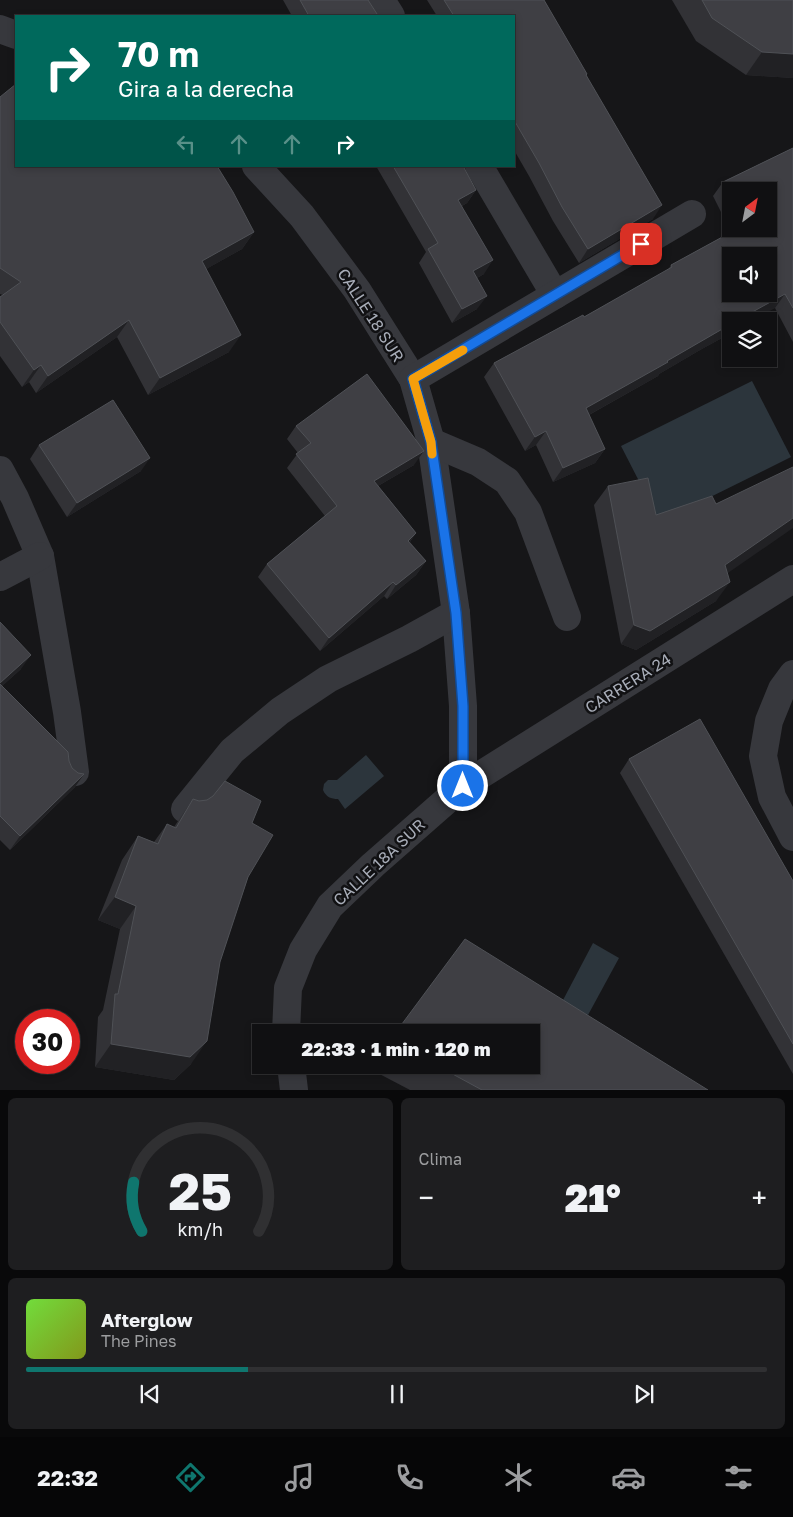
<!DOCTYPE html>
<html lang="es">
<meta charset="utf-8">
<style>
:root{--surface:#101012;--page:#1e1e20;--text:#f1f3f6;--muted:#9c9d9f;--line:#303032;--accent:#0f766e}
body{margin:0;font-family:"Golos Text",sans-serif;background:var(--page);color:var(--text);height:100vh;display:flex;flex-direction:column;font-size:19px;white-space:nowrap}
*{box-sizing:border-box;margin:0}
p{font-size:16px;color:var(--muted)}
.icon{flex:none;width:28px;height:28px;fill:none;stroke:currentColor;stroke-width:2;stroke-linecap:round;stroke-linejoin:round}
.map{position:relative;height:1090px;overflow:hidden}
.details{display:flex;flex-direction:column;gap:8px;padding:8px;background:#09090a;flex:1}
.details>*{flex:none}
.top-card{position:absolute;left:15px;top:15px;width:500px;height:152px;border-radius:0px;box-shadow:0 2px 8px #0003,0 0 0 1px var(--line);background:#00695c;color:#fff;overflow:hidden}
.needle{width:32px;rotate:32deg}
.buttons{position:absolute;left:722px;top:182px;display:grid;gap:10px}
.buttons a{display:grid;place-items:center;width:55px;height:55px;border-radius:0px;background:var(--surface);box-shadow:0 2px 8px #0003,0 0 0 1px var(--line);font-size:25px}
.speed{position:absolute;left:15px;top:1009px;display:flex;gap:10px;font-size:25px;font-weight:700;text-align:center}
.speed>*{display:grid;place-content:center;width:65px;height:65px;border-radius:50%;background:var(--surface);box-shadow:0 2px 8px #0003,0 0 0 1px var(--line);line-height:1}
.speed .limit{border:8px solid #d22;background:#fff;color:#111}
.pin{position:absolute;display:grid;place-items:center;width:42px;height:42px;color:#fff;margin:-21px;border-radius:10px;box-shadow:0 2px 8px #0006}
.me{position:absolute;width:55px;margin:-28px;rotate:0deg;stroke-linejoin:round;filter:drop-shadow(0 0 4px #0008)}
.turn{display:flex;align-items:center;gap:18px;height:105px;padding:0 20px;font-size:22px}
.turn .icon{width:65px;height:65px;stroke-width:2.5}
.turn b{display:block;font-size:35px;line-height:42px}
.lanes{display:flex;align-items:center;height:48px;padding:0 20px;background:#0003;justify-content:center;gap:25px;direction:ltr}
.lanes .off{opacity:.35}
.big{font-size:38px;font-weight:800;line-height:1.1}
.details .card{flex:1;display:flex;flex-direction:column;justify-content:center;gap:8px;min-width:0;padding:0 18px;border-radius:8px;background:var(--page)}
.details .dial{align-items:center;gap:0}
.dial svg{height:130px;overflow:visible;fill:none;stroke:var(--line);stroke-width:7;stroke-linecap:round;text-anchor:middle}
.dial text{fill:var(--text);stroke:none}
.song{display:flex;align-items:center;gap:15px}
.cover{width:60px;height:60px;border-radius:8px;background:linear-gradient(135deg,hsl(100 70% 55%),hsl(70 70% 35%))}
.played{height:5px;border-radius:2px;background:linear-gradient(90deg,var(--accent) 30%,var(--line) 30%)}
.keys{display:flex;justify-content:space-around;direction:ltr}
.heat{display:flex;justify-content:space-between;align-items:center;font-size:28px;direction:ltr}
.details .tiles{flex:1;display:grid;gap:8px;grid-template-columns:1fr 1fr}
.card:last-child{grid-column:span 2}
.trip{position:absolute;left:252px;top:1024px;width:288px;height:50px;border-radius:0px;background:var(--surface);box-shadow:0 2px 8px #0003,0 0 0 1px var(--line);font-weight:800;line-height:50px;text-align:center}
.dock{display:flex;height:80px;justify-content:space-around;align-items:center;background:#060607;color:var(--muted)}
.dock .icon{width:35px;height:35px}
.dock .selected{color:var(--accent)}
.dock b{font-size:22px;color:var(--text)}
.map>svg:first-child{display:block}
</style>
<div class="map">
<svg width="793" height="1090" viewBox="0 0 793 1090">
<rect width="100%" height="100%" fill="#161618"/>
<g fill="#2c353c">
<path d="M 752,381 L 791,457 L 660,522 L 621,446 Z"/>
<path d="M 366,755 L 384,776 L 345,809 L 338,799 C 331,799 326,797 323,790 L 324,784 L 328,780 L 337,780 Z"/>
<path d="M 593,943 L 619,958 L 588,1015 L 562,1002 Z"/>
</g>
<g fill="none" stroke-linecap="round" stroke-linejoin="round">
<g stroke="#37383d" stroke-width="28">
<path d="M 381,0 L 391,16"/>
<path d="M 0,29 L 16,35"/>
<path d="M 256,166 L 302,216 L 357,290 L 413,379 L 431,442 L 456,613 L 463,706 L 463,786"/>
<path d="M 479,166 L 555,295"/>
<path d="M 413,379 L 692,214"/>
<path d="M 431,442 L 478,462 L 507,481 L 528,512 L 567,617"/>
<path d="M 0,470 L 15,498 L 40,556 L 67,712 L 75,772"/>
<path d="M 0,577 L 40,556"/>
<path d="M 793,674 L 782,689 L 769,721 L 763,756 L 772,797 L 793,837"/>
<path d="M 185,809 L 232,751 L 280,711 L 328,679 L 409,639 L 456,613"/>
<path d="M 286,1032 L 288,988 L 303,950 L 330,906 L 373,865 L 463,786 L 793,579"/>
<path d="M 291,1065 L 294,1090"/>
</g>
</g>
<g fill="#323236" fill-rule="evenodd">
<path d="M 283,0 L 368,0 L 377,14 L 376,16 L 292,16 Z"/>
<path d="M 427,0 L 544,0 L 587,76 L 653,219 L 579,263 L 553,221 L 529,176 L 514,150 L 514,16 L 437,16 Z"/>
<path d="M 672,0 L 793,0 L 793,78 L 746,75 L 696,41 Z"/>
<path d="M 0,97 L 16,166 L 254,232 L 242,249 L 206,269 L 229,352 L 148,395 L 117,337 L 36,393 L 29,382 L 22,387 L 0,356 L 0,297 L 3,295 L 0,294 Z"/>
<path d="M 793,148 L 793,342 L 775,308 L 731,321 L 731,333 L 700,350 L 659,374 L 658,376 L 589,415 L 605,449 L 595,463 L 553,482 L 536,445 L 525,451 L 484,377 L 494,363 L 584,317 L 668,270 L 671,265 L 731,232 L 713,196 L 723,182 ZM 731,191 L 769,229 L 731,229 Z"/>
<path d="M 376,166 L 463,166 L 476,190 L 467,203 L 462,206 L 484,274 L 477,278 L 477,309 L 452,323 L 419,263 L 426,252 Z"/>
<path d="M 296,426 L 414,465 L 378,486 L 416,533 L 410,542 L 426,561 L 416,575 L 387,599 L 384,596 L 320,651 L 258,577 L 267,564 L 325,516 L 287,468 L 298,453 L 287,439 Z"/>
<path d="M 39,445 L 141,471 L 67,517 L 30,459 Z"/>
<path d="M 608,486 L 656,515 L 727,573 L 716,601 L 636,650 L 621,644 L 594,505 Z"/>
<path d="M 0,622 L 21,669 L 2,686 L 69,761 L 72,768 L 78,773 L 84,774 L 75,787 L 10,850 L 0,840 Z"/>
<path d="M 629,759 L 793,881 L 793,1074 L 620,773 Z"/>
<path d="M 193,799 L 252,823 L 248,877 L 220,962 L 191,1064 L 174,1080 L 95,1067 L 98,1017 L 103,1010 L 120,929 L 98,920 L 122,860 L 138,836 L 154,842 L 167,824 L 174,827 Z"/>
<path d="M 373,1065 L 531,1065 L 708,1090 L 410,1090 L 370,1069 Z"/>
</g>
<g fill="#212124">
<path d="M 762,52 L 793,54 L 793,78 L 746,75 Z"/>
<path d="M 476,190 L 467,203 L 449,213 L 458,200 Z"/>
<path d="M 662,205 L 653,219 L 579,263 L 588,249 Z"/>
<path d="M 254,232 L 242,249 L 190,278 L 202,261 Z"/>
<path d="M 493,260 L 484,274 L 464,285 L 473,271 Z"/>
<path d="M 785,294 L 775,308 L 752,321 L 736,321 Z"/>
<path d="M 487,296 L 477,309 L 452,323 L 462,309 Z"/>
<path d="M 129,320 L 117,337 L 36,393 L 48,376 Z"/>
<path d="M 731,324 L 731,333 L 700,350 L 659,374 L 658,376 L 576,422 L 586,408 Z"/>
<path d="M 241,335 L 229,352 L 148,395 L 160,378 Z"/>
<path d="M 41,365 L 29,382 L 22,387 L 34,370 Z"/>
<path d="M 546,431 L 536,445 L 525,451 L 535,437 Z"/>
<path d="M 605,449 L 595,463 L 553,482 L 563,468 Z"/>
<path d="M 424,451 L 414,465 L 364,494 L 374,481 Z"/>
<path d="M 150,458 L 141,471 L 67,517 L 77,503 Z"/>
<path d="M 793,518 L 793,528 L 712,584 L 725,565 Z"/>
<path d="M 416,533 L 407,546 L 408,541 Z"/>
<path d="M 426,561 L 416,575 L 387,599 L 396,585 Z"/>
<path d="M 393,582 L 384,596 L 320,651 L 329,638 Z"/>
<path d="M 730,582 L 716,601 L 636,650 L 621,644 L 634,625 Z"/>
<path d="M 31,655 L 21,669 L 0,688 L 0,683 Z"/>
<path d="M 84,774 L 75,787 L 10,850 L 20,836 Z"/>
<path d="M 115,897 L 136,906 L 120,929 L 98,920 Z"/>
<path d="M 207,1041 L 191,1064 L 174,1080 L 95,1067 L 111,1044 Z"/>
</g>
<g fill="#3f3f44" stroke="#4f5156" fill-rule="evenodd">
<path d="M 300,0 L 368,0 L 377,14 L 375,15 L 376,16 L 309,16 Z"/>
<path d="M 444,0 L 544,0 L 587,74 L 586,75 L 662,205 L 588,249 L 562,207 L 539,163 L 514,120 L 514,16 L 454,16 Z"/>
<path d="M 702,0 L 793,0 L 793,54 L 762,52 L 712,18 Z"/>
<path d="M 16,84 L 16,166 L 217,166 L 233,192 L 254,232 L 202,261 L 241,335 L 160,378 L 129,320 L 48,376 L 41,365 L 34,370 L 0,322 L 0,297 L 21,282 L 0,268 L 0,97 Z"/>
<path d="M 793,148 L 793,308 L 785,294 L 736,321 L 731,321 L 731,324 L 667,361 L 668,362 L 586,408 L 605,449 L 563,468 L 546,431 L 535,437 L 494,363 L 583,315 L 584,317 L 672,267 L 671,265 L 737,229 L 769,229 L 769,191 L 731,191 L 731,199 L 723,182 ZM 731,256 L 769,256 L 769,294 L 731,294 Z"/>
<path d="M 393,166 L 463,166 L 476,190 L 458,200 L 493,260 L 473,271 L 487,296 L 462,309 L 428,249 L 438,243 Z"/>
<path d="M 367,374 L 424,451 L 374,481 L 416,533 L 408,541 L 426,561 L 396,585 L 393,582 L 329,638 L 267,564 L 337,506 L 296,454 L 311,443 L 296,426 Z"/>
<path d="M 113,400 L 150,458 L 77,503 L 39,445 Z"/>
<path d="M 793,467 L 793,518 L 725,565 L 730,582 L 650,631 L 634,625 L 608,486 L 648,478 L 656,515 L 712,496 L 716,504 Z"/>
<path d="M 0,622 L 31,655 L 0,683 Z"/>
<path d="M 0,684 L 68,752 L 69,761 L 72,768 L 78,773 L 84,774 L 20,836 L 0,816 Z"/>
<path d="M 700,719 L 793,881 L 793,1044 L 629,759 Z"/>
<path d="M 225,781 L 261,801 L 252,823 L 273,835 L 248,877 L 220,962 L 207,1041 L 190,1057 L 111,1044 L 115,994 L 118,994 L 136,906 L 115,897 L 138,836 L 158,844 L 167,824 L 176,828 L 193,799 L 199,801 L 207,800 L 213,796 Z"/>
<path d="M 465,939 L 708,1090 L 482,1090 L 436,1065 L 531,1065 L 531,1032 L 396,1032 Z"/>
</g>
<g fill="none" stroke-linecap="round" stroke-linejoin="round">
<defs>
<path id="route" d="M 463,786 L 463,706 L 456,613 L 431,442 L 413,379 L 641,244"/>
</defs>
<use href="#route" stroke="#114b97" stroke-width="12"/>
<use href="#route" stroke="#1a73e8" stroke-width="9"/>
<path stroke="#f59e0b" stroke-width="9" d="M 432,454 L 431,442 L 413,379 L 463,350"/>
</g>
<g text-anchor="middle" stroke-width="5" stroke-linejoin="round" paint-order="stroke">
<g font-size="16" fill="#a8adb8" stroke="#111113">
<text transform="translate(371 315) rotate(57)" y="6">CALLE 18 SUR</text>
<text transform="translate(628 683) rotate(-32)" y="6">CARRERA 24</text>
<text transform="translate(379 862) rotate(-43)" y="6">CALLE 18A SUR</text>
</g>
</g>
</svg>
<div class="buttons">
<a><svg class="needle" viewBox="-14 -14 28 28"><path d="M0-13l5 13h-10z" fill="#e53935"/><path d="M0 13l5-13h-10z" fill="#9c9d9f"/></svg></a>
<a><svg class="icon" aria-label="sound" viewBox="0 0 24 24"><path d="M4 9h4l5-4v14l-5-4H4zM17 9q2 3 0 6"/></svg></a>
<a><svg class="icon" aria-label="layers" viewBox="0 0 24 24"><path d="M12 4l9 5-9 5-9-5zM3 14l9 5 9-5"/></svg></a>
</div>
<div class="speed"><div class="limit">30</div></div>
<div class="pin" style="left:641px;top:244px;background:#d93025"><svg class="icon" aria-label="arrive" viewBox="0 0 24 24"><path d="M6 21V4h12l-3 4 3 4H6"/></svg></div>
<svg class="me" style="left:463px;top:786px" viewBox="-20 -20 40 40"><circle r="17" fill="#1a73e8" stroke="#fff" stroke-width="3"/><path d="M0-11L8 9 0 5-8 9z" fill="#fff"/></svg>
<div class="trip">22:33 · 1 min · 120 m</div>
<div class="top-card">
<div class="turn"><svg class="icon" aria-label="right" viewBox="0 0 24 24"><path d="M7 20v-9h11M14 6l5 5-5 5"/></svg><div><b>70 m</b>Gira a la derecha</div></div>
<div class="lanes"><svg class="icon off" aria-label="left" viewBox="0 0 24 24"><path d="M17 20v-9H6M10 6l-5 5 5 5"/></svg><svg class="icon off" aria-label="ahead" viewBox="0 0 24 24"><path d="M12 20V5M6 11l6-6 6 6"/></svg><svg class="icon off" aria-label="ahead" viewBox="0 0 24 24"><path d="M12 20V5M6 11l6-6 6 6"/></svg><svg class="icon" aria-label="right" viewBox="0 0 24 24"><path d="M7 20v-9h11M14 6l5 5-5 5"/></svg></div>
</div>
</div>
<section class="details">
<div class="tiles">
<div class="card dial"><svg viewBox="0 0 100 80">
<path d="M14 69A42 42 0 1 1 86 69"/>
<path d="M14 69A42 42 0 0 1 9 39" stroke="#0f766e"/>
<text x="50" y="56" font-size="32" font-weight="700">25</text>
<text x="50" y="72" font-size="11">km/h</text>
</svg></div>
<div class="card"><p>Clima</p>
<div class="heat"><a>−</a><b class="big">21°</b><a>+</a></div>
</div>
<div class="card">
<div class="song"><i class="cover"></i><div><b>Afterglow</b><p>The Pines</p></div></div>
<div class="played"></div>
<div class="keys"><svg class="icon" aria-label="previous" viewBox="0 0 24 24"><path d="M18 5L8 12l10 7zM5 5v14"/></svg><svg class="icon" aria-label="pause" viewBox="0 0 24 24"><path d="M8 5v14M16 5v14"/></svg><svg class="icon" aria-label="next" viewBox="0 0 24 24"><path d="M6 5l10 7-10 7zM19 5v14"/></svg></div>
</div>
</div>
</section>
<nav class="dock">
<b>22:32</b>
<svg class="icon selected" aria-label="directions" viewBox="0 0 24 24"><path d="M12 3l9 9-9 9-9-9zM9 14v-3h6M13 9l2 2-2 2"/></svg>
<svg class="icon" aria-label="music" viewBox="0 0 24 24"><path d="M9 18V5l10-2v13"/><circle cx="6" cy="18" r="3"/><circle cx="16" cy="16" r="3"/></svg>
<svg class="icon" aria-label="phone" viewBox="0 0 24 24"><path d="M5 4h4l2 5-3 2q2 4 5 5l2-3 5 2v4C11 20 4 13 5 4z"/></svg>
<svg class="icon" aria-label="climate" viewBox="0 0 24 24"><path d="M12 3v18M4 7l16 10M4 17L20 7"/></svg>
<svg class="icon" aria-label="car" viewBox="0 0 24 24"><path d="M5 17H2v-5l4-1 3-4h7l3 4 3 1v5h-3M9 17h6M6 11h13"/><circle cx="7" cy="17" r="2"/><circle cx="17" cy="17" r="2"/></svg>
<svg class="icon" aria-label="filters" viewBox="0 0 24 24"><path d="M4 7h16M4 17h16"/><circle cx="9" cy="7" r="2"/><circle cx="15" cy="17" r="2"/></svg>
</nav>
